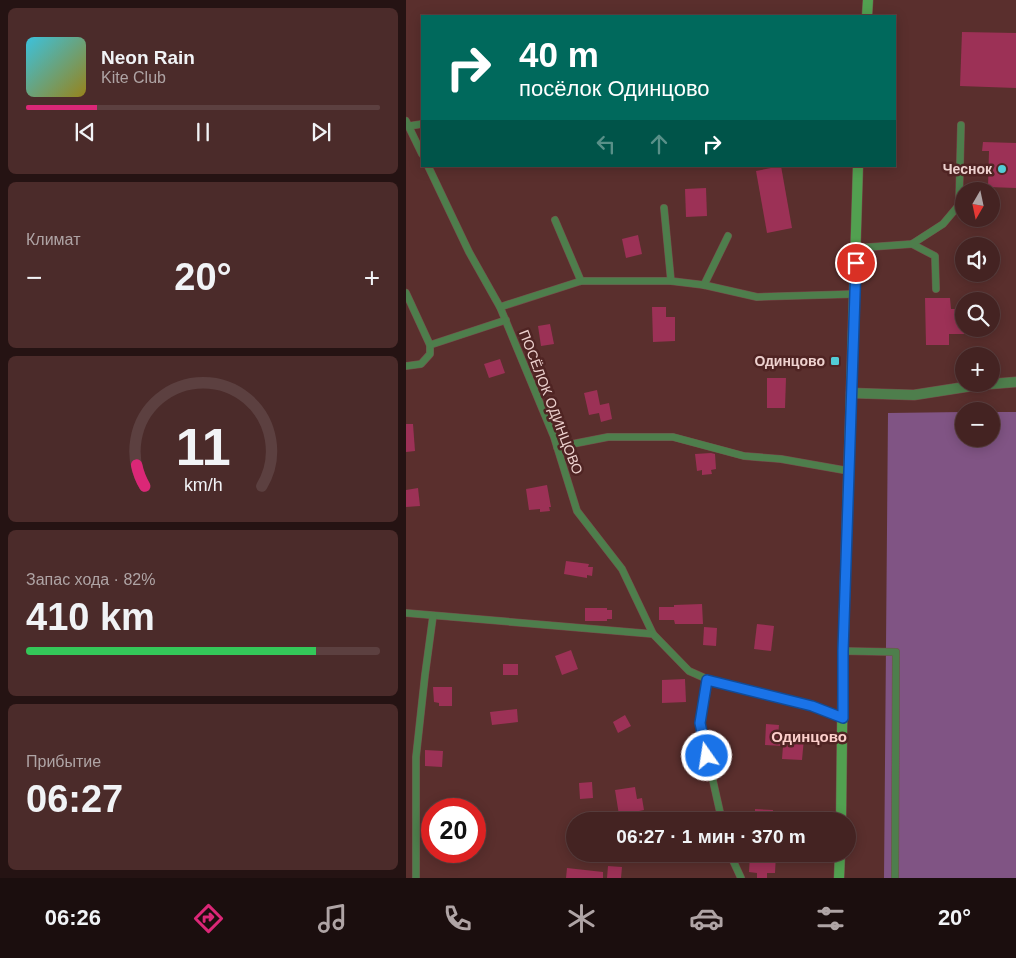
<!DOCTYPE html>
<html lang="ru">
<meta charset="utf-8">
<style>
:root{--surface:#442322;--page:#4b2b2a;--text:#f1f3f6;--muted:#afa4a5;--line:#5c4040;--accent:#db2777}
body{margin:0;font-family:Helvetica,sans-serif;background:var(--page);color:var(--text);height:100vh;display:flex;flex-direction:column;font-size:19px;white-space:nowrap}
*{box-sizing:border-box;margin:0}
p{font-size:16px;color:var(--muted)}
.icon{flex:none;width:28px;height:28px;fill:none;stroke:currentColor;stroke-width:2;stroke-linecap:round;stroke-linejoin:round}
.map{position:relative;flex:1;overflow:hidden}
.details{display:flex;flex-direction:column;gap:8px;padding:8px;background:#251313;width:406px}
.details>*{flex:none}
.guide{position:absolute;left:15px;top:15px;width:475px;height:152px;border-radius:0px;box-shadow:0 2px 12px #0003,0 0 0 1px var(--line);background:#00695c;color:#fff;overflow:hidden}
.needle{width:32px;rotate:189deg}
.tools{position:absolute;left:549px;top:182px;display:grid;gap:10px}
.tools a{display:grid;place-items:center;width:45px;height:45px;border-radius:50%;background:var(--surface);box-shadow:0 2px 12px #0003,0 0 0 1px var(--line);font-size:25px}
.speed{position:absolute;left:15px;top:798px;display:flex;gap:10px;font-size:25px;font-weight:700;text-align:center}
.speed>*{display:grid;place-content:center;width:65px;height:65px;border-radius:50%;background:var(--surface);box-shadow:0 2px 12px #0003,0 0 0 1px var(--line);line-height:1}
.speed .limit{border:8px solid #d22;background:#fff;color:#111}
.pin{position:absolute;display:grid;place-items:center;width:42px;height:42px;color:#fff;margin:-21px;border:2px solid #fff;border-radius:50%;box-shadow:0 1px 5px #0007}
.me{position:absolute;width:55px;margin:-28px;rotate:347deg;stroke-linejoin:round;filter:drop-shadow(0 0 4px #0008)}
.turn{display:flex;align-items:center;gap:18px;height:105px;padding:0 15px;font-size:22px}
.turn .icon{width:65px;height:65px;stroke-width:2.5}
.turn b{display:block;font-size:35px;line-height:42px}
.lanes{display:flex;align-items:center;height:48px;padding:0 15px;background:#0003;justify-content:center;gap:25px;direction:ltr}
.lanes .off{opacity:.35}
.big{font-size:38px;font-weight:600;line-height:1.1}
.details .tile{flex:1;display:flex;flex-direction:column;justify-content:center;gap:8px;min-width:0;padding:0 18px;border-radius:8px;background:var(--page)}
.details .dial{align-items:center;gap:0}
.dial svg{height:130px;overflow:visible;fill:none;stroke:var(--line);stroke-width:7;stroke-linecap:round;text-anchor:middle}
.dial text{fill:var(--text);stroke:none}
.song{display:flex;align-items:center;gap:15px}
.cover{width:60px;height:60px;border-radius:8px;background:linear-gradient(135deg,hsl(190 70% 55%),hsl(50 70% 35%))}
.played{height:5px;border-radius:2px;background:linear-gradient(90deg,var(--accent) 20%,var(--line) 20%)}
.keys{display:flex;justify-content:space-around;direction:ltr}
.heat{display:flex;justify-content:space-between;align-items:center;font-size:28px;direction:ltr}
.charge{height:8px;border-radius:4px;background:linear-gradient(90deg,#34c759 82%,var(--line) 0)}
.trip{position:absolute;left:160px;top:812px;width:290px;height:50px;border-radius:25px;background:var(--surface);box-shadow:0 2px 12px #0003,0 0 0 1px var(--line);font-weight:600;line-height:50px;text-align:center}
.menu{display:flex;height:80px;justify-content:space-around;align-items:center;background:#1b0e0e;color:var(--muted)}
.menu .icon{width:35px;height:35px}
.menu .current{color:var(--accent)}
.menu b{font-size:22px;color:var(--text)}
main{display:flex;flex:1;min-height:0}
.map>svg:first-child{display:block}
</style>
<main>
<section class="details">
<div class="tile">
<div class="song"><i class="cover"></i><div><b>Neon Rain</b><p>Kite Club</p></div></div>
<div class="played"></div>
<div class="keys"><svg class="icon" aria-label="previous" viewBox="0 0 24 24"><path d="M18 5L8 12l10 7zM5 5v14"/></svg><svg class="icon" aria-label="pause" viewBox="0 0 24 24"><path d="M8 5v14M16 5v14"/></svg><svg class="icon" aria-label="next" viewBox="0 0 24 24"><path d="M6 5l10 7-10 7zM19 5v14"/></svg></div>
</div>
<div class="tile"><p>Климат</p>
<div class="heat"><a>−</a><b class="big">20°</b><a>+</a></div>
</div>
<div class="tile dial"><svg viewBox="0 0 100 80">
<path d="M14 69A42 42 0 1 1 86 69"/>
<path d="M14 69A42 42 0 0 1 9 56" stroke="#db2777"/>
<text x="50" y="56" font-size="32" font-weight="700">11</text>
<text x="50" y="72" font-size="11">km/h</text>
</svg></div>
<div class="tile"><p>Запас хода · 82%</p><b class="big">410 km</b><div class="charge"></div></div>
<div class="tile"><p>Прибытие</p><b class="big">06:27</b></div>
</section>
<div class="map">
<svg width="610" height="878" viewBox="0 0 610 878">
<rect width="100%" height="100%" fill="#5a2f2d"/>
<path fill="#805484" d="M 557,412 L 558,439 L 585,439 L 585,412 L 610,412 L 610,878 L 478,878 L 482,413 Z"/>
<g fill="#9c3156">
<path d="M 556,32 L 610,33 L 610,88 L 554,86 Z"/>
<path d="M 577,142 L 610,143 L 610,188 L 582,187 L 583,151 L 576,151 Z"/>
<path d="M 375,166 L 386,228 L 361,233 L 350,171 Z"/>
<path d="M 300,188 L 301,216 L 280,217 L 279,189 Z"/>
<path d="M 232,235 L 236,254 L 220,258 L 216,239 Z"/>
<path d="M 519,298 L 544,298 L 545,309 L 558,309 L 558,334 L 543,334 L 543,345 L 520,345 Z"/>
<path d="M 246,307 L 260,307 L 260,317 L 269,317 L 269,341 L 247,342 Z"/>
<path d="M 144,324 L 148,344 L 135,346 L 132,326 Z"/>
<path d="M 94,359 L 99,373 L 83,378 L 78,364 Z"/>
<path d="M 361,378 L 380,378 L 379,408 L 361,408 Z"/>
<path d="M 191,390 L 194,405 L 203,403 L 206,419 L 195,422 L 193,413 L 183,415 L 178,393 Z"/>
<path d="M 0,424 L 7,424 L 9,451 L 0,452 Z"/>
<path d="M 305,453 L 309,454 L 310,469 L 305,470 L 306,474 L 296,475 L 296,470 L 291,471 L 289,454 Z"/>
<path d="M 141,485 L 145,507 L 143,507 L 144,511 L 134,512 L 134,509 L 123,510 L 120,489 Z"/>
<path d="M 12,488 L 14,506 L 0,507 L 0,490 Z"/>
<path d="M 160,561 L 183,564 L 182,567 L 187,567 L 186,576 L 181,575 L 181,578 L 158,574 Z"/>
<path d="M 296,604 L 297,624 L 269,624 L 268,620 L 253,620 L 253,607 L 268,607 L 268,605 Z"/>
<path d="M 179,608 L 201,608 L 201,610 L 206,610 L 206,619 L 201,619 L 201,621 L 179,621 Z"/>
<path d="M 351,624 L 368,626 L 365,651 L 348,649 Z"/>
<path d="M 298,627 L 311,628 L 310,646 L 297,645 Z"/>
<path d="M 165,650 L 172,669 L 156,675 L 149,656 Z"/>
<rect x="97" y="664" width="15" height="11"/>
<path d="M 279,679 L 280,702 L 256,703 L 256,680 Z"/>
<path d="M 27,687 L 46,687 L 46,706 L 33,706 L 33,703 L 28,702 Z"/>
<path d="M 111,709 L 112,722 L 86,725 L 84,712 Z"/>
<path d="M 219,715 L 225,726 L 212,733 L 207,722 Z"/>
<path d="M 360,724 L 373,725 L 372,736 L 398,738 L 396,760 L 376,759 L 377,746 L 359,745 Z"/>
<path d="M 321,743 L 324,765 L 311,766 L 307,745 Z"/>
<path d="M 19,750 L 37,751 L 36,767 L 19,766 Z"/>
<path d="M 186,782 L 187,798 L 174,799 L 173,783 Z"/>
<path d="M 229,787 L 231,799 L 236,798 L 238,810 L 213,815 L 209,790 Z"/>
<path d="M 349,809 L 367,810 L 366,821 L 349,821 Z"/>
<path d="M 344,854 L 370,854 L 369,873 L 361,873 L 361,878 L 351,878 L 351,873 L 343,872 Z"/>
<path d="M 202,866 L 216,867 L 215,878 L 201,878 Z"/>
<path d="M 161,868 L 197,872 L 197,878 L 160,878 Z"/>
</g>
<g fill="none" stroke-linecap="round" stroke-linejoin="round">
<defs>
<g id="service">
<path d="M 0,121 L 16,154"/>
<path d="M 3,126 L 16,124"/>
<path d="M 22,166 L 63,252 L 94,307 L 148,437 L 171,511 L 216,569 L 247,634"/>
<path d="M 258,208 L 265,281"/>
<path d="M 149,220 L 175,281"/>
<path d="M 506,244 L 529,256 L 530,289"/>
<path d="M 450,248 L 506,244 L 537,224 L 553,205 L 555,125"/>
<path d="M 298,285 L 322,236"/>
<path d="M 0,293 L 24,345 L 24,354 L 15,364 L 0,366"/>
<path d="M 94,307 L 175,281 L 265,281 L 298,285 L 351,297 L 449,294"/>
<path d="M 24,345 L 100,320"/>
<path d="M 151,447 L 202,437 L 267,437 L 338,456 L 375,459 L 443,471"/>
<path d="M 0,613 L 247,634 L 283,671 L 301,679 L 406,706 L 437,718"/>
<path d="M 437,651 L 490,652 L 489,878"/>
<path d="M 301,679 L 294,723 L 316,821"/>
<path d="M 324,854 L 335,878"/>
<path d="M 10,878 L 10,757 L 19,675 L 27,616"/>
</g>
<path id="minor" d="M 445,393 L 508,395 L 572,385 L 610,382"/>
<g id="secondary">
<path d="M 461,16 L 462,0"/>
<path d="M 435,821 L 437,651 L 452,166"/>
<path d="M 433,878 L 434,854"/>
</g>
</defs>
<use href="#service" stroke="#754c4a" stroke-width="8"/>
<use href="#minor" stroke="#754c4a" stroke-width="11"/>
<use href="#secondary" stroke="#754c4a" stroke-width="11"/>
<use href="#service" stroke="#4e7e4c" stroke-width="7"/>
<use href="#minor" stroke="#4e7e4c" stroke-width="10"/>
<use href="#secondary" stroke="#52a050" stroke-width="10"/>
</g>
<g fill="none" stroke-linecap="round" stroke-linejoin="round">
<defs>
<path id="route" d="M 301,756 L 294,723 L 301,680 L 406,706 L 437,718 L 437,651 L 450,263"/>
</defs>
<use href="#route" stroke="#114b97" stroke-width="12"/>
<use href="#route" stroke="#1a73e8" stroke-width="9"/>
</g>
<g fill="#52ccd6" stroke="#4f2423" stroke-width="2">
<circle cx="596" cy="169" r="5"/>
<rect x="424" y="356" width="10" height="10" rx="2.5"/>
</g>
<g text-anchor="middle" stroke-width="5" stroke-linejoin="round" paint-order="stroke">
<g font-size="14" font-weight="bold" fill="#eed2cf" stroke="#4f2423" text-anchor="end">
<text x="586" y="174">Чеснок</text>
<text x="419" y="366">Одинцово</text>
</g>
<g font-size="14" fill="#eed2cf" stroke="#4f2423">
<text transform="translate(145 402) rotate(69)" y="5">ПОСЁЛОК ОДИНЦОВО</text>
</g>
<g font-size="15" font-weight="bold" fill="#fccfcb" stroke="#4f2423">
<text x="403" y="742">Одинцово</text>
</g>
</g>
</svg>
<div class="tools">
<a><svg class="needle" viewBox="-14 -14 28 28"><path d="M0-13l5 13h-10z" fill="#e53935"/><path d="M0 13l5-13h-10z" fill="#afa4a5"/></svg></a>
<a><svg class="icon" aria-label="sound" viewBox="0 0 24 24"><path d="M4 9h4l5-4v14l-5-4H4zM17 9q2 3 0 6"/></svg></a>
<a><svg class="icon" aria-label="search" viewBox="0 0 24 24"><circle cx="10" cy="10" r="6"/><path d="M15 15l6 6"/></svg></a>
<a>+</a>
<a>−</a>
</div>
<div class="speed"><div class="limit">20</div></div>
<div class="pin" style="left:450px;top:263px;background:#d93025"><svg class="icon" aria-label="arrive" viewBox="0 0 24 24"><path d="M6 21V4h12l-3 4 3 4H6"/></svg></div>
<svg class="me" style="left:301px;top:756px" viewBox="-20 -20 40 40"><circle r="17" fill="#1a73e8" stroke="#fff" stroke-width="3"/><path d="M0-11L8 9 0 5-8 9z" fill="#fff"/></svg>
<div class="trip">06:27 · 1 мин · 370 m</div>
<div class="guide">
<div class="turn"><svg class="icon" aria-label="right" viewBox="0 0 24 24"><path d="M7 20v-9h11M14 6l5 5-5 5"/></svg><div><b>40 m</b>посёлок Одинцово</div></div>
<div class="lanes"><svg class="icon off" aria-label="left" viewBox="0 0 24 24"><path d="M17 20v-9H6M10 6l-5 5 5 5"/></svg><svg class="icon off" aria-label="ahead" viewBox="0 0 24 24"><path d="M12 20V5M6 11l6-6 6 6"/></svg><svg class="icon" aria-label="right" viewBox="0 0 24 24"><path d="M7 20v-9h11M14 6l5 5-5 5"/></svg></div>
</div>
</div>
</main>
<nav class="menu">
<b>06:26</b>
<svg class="icon current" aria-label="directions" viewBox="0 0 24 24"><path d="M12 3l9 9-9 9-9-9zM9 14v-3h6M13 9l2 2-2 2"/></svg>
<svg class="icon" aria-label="music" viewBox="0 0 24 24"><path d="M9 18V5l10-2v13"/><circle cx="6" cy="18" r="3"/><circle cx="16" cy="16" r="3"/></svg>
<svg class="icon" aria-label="phone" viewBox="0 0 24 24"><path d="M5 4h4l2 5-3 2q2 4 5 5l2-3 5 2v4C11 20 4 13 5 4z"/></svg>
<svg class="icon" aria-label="climate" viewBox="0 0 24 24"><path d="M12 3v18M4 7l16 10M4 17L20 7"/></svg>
<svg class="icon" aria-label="car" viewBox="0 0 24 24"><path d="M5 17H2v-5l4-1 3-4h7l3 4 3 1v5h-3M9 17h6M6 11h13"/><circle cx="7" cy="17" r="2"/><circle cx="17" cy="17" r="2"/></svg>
<svg class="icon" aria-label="filters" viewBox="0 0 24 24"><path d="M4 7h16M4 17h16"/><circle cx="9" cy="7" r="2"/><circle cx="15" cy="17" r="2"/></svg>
<b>20°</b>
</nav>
